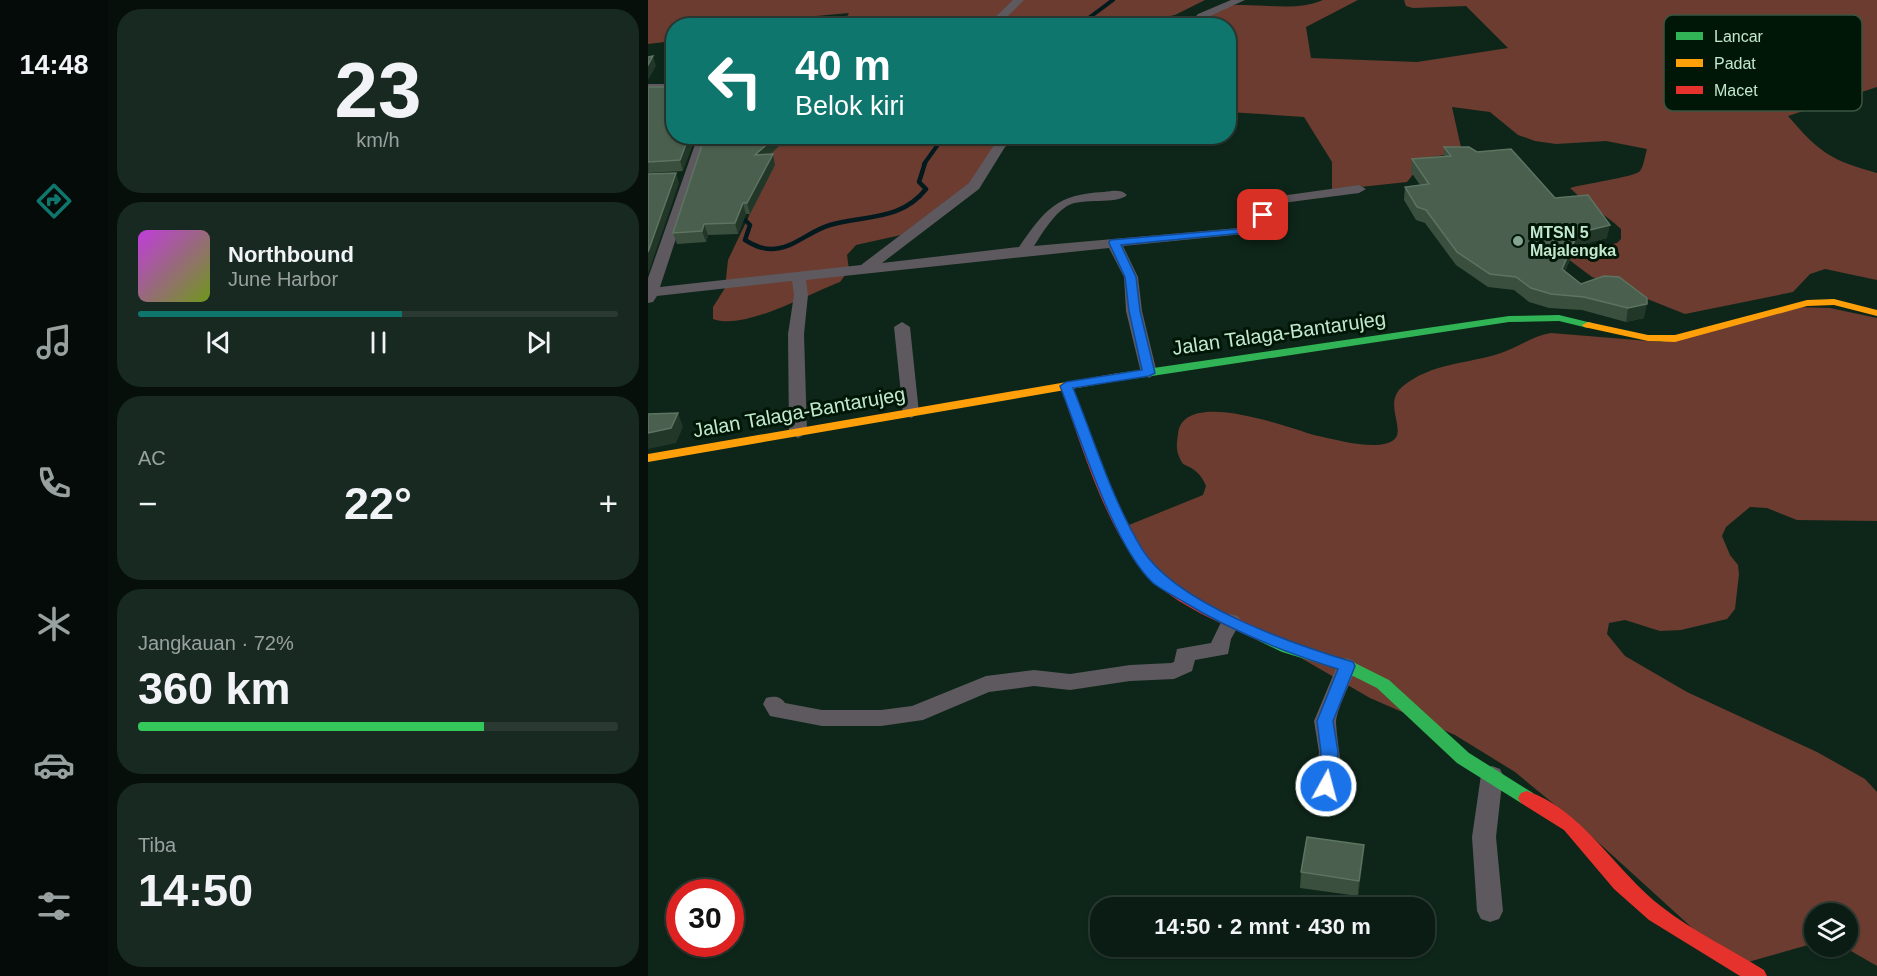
<!DOCTYPE html>
<html lang="id">
<meta charset="utf-8">
<style>
:root{--surface:#0a1c13;--page:#182921;--text:#f1f3f6;--muted:#99a1a0;--line:#2a3a33;--accent:#0f766e}
body{margin:0;font-family:Arial,sans-serif;background:var(--page);color:var(--text);height:100vh;display:flex;flex-direction:column;font-size:22px;white-space:nowrap}
*{box-sizing:border-box;margin:0}
p{font-size:20px;color:var(--muted)}
.icon{flex:none;width:33px;height:33px;fill:none;stroke:currentColor;stroke-width:2;stroke-linecap:round;stroke-linejoin:round}
.map{position:relative;flex:1;overflow:hidden}
.sheet{display:flex;flex-direction:column;gap:9px;padding:9px;background:#060f0a;width:540px}
.sheet>*{flex:none}
.banner{position:absolute;left:18px;top:18px;width:570px;height:126px;border-radius:24px;box-shadow:0 2px 4px #0004,0 0 0 2px var(--line);background:#0f766e;color:#fff;overflow:hidden}
.tools{position:absolute;left:1156px;top:903px;display:grid;gap:12px}
.tools a{display:grid;place-items:center;width:54px;height:54px;border-radius:50%;background:var(--surface);box-shadow:0 2px 4px #0004,0 0 0 2px var(--line);font-size:30px}
.speed{position:absolute;left:18px;top:879px;display:flex;gap:12px;font-size:30px;font-weight:700;text-align:center}
.speed>*{display:grid;place-content:center;width:78px;height:78px;border-radius:50%;background:var(--surface);box-shadow:0 2px 4px #0004,0 0 0 2px var(--line);line-height:1}
.speed .limit{border:9px solid #d22;background:#fff;color:#111}
.pin{position:absolute;display:grid;place-items:center;width:51px;height:51px;color:#fff;margin:-26px;border-radius:12px;box-shadow:0 3px 9px #0006}
.me{position:absolute;width:66px;margin:-33px;rotate:7deg;stroke-linejoin:round;filter:drop-shadow(0 0 4px #0008)}
.turn{display:flex;align-items:center;gap:21px;height:126px;padding:0 30px;font-size:27px}
.turn .icon{width:78px;height:78px;stroke-width:2.5}
.turn b{display:block;font-size:42px;line-height:51px}
.big{font-size:45px;font-weight:600;line-height:1.1}
.sheet .widget{flex:1;display:flex;flex-direction:column;justify-content:center;gap:9px;min-width:0;padding:0 21px;border-radius:24px;background:var(--page)}
.sheet .dial{align-items:center;gap:0}
.dial b{font-size:78px;line-height:1}
.song{display:flex;align-items:center;gap:18px}
.cover{width:72px;height:72px;border-radius:9px;background:linear-gradient(135deg,hsl(290 70% 55%),hsl(80 70% 35%))}
.played{height:6px;border-radius:3px;background:linear-gradient(90deg,var(--accent) 55%,var(--line) 55%)}
.keys{display:flex;justify-content:space-around;direction:ltr}
.heat{display:flex;justify-content:space-between;align-items:center;font-size:33px;direction:ltr}
.charge{height:9px;border-radius:4px;background:linear-gradient(90deg,#34c759 72%,var(--line) 0)}
.trip{position:absolute;left:442px;top:897px;width:345px;height:60px;border-radius:24px;background:var(--surface);box-shadow:0 2px 4px #0004,0 0 0 2px var(--line);font-weight:600;line-height:60px;text-align:center}
main{display:flex;flex:1;min-height:0}
.menu{display:flex;flex-direction:column;width:108px;justify-content:space-around;align-items:center;background:#040b08;color:var(--muted)}
.menu .icon{width:42px;height:42px}
.menu .active{color:var(--accent)}
.menu b{font-size:27px;color:var(--text)}
.map>svg:first-child{display:block}
</style>
<main>
<nav class="menu">
<b>14:48</b>
<svg class="icon active" aria-label="directions" viewBox="0 0 24 24"><path d="M12 3l9 9-9 9-9-9zM9 14v-3h6M13 9l2 2-2 2"/></svg>
<svg class="icon" aria-label="music" viewBox="0 0 24 24"><path d="M9 18V5l10-2v13"/><circle cx="6" cy="18" r="3"/><circle cx="16" cy="16" r="3"/></svg>
<svg class="icon" aria-label="phone" viewBox="0 0 24 24"><path d="M5 4h4l2 5-3 2q2 4 5 5l2-3 5 2v4C11 20 4 13 5 4z"/></svg>
<svg class="icon" aria-label="climate" viewBox="0 0 24 24"><path d="M12 3v18M4 7l16 10M4 17L20 7"/></svg>
<svg class="icon" aria-label="car" viewBox="0 0 24 24"><path d="M5 17H2v-5l4-1 3-4h7l3 4 3 1v5h-3M9 17h6M6 11h13"/><circle cx="7" cy="17" r="2"/><circle cx="17" cy="17" r="2"/></svg>
<svg class="icon" aria-label="filters" viewBox="0 0 24 24"><path d="M4 7h16M4 17h16"/><circle cx="9" cy="7" r="2"/><circle cx="15" cy="17" r="2"/></svg>
</nav>
<section class="sheet">
<div class="widget dial"><b>23</b><p>km/h</p></div>
<div class="widget">
<div class="song"><i class="cover"></i><div><b>Northbound</b><p>June Harbor</p></div></div>
<div class="played"></div>
<div class="keys"><svg class="icon" aria-label="previous" viewBox="0 0 24 24"><path d="M18 5L8 12l10 7zM5 5v14"/></svg><svg class="icon" aria-label="pause" viewBox="0 0 24 24"><path d="M8 5v14M16 5v14"/></svg><svg class="icon" aria-label="next" viewBox="0 0 24 24"><path d="M6 5l10 7-10 7zM19 5v14"/></svg></div>
</div>
<div class="widget"><p>AC</p>
<div class="heat"><a>−</a><b class="big">22°</b><a>+</a></div>
</div>
<div class="widget"><p>Jangkauan · 72%</p><b class="big">360 km</b><div class="charge"></div></div>
<div class="widget"><p>Tiba</p><b class="big">14:50</b></div>
</section>
<div class="map">
<svg width="1229" height="976" viewBox="0 0 1229 976">
<rect width="100%" height="100%" fill="#0e2619"/>
<g fill="#6b3c2f">
<path d="M 0,0 L 557,0 L 527,15 L 478,25 L 194,25 L 201,13 L 71,25 L 26,26 L 25,41 L 0,44 Z"/>
<path d="M 675,0 L 710,0 L 658,27 L 663,58 L 769,62 L 860,48 L 818,6 L 765,8 L 758,6 L 756,0 L 1229,0 L 1229,87 L 1140,116 C 1172,153 1182,160 1229,173 L 1229,280 L 1177,269 L 1162,274 L 1145,292 L 1037,314 L 944,277 L 916,256 L 969,243 L 973,239 L 973,229 C 957,214 938,204 922,188 C 935,184 987,177 992,171 C 996,166 997,155 999,149 L 958,141 L 908,144 L 887,141 L 870,135 L 842,112 L 804,107 L 814,152 L 778,158 L 759,182 L 684,190 L 684,162 L 656,117 L 581,112 L 581,60 L 588,47 L 581,46 L 580,26 L 544,26 C 553,20 562,11 572,7 C 604,0 643,14 675,0 Z"/>
<path d="M 323,136 L 327,143 L 353,147 L 327,179 L 253,235 L 208,245 L 199,255 L 201,270 L 192,282 C 162,293 96,331 65,319 L 65,307 L 77,288 L 80,260 L 101,216 L 119,156 L 131,137 Z"/>
<path d="M 1147,307 L 1182,308 L 1229,318 L 1229,521 L 1149,520 L 1119,508 L 1102,507 L 1078,527 L 1074,536 L 1082,555 L 1090,565 L 1091,574 L 1087,609 L 1079,619 L 1033,630 L 1012,631 L 977,620 L 961,623 L 959,634 L 977,656 L 1039,692 L 1169,752 L 1217,779 L 1229,792 L 1229,966 L 1196,947 L 1200,946 L 1200,914 L 1167,914 L 1167,943 L 1086,966 L 929,823 L 867,772 L 807,735 L 722,698 L 500,569 L 476,527 L 555,495 L 558,486 C 553,474 547,469 535,464 C 528,453 528,447 530,434 C 535,387 641,428 666,435 C 685,439 710,446 729,445 C 773,442 729,407 755,386 C 784,363 819,364 853,353 C 870,347 885,336 903,333 L 1013,342 Z"/>
</g>
<g fill="none" stroke-linecap="round" stroke-linejoin="round">
<g stroke="#021a1e" stroke-width="4">
<path d="M 430,26 L 465,0"/>
<path d="M 276,164 L 296,136"/>
</g>
<path stroke="#021a1e" stroke-width="4.5" d="M 89,220 L 97,220 L 102,225 L 97,240 C 105,245 113,249 123,249 C 145,249 161,231 182,225 C 217,215 253,221 278,189 L 271,182 L 277,163"/>
<g fill="#5d595e" fill-rule="evenodd">
<path d="M 365,0 L 376,0 L 350,26 L 338,26 Z"/>
<path d="M 583,0 L 597,0 L 558,18 L 550,26 L 538,26 L 550,14 Z"/>
<rect x="0" y="84" width="26" height="6"/>
<path d="M 50,136 L 62,136 L 12,287 L 213,265 L 321,183 L 348,142 L 358,136 L 373,136 L 357,147 L 331,189 L 234,263 L 371,247 C 397,210 408,194 456,192 C 465,191 473,189 479,195 C 468,205 435,197 419,206 C 405,215 395,232 386,246 L 590,228 L 607,222 L 607,208 L 618,198 L 711,185 L 718,189 L 711,193 L 627,204 L 621,209 L 619,226 L 606,233 L 475,246 L 490,277 L 494,311 L 509,373 L 501,378 L 493,373 L 478,311 L 476,277 L 461,248 L 158,280 L 160,295 L 156,334 L 159,433 L 150,438 L 141,433 L 140,334 L 146,295 L 144,281 L 9,296 L 5,302 L 0,303 L 0,278 Z"/>
<path d="M 254,322 L 262,327 L 271,413 L 263,418 L 255,413 L 246,327 Z"/>
<path d="M 583,614 L 590,616 L 593,621 L 583,639 L 580,654 L 547,660 L 544,671 L 526,679 L 482,681 L 422,690 L 386,686 L 341,692 L 275,720 L 233,726 L 174,726 L 122,716 L 115,704 L 118,698 C 126,696 132,696 137,703 L 174,710 L 233,710 L 264,706 L 338,676 L 386,670 L 422,674 L 482,665 L 523,663 L 526,662 L 529,649 L 563,643 L 576,616 Z"/>
<path d="M 699,658 L 706,661 L 709,666 C 704,680 688,710 688,723 C 689,747 698,770 686,793 L 678,795 L 670,793 L 667,786 L 671,752 L 666,721 L 689,666 L 692,661 Z"/>
<path d="M 844,766 L 852,769 L 855,775 L 848,837 L 855,911 L 851,919 L 842,922 L 833,919 L 829,911 L 824,837 L 833,775 L 836,769 Z"/>
</g>
<g fill="#30b455" fill-rule="evenodd">
<path d="M 911,315 L 944,323 L 946,325 L 940,328 L 911,321 L 861,322 L 471,381 L 465,377 L 471,373 L 861,316 Z"/>
<path d="M 616,632 L 644,644 L 705,662 L 741,680 L 821,753 L 885,793 L 888,798 L 885,803 L 879,805 L 873,803 L 809,763 L 729,688 L 693,670 L 634,652 L 611,641 L 608,637 L 611,633 Z"/>
</g>
<g fill="#ff9f0a" fill-rule="evenodd">
<path d="M 1186,299 L 1229,310 L 1229,316 L 1186,305 L 1159,306 L 1027,342 L 1000,341 L 936,327 L 934,325 L 940,322 L 1000,335 L 1027,335 L 1159,300 Z"/>
<path d="M 471,373 L 475,374 L 477,377 L 475,380 L 0,462 L 0,454 Z"/>
</g>
<g fill="#e5322d" fill-rule="evenodd">
<path d="M 418,382 L 424,386 C 447,443 472,534 517,575 C 546,602 586,616 621,633 L 624,637 L 621,641 L 611,641 C 576,624 536,609 507,583 C 460,540 434,445 412,386 Z"/>
<path d="M 879,791 C 935,810 968,872 1014,907 C 1043,930 1084,950 1116,970 L 1119,976 L 1092,976 L 1001,920 L 966,889 L 916,830 L 873,803 L 870,798 L 873,793 Z"/>
</g>
</g>
<g fill="#3b4f3e">
<path d="M 0,86 L 0,87 L 26,87 L 35,171 L 0,173 Z"/>
<path d="M 57,136 L 139,136 L 140,138 L 122,155 L 127,165 L 102,214 L 98,214 L 90,234 L 60,235 L 58,242 L 29,244 L 25,233 Z"/>
<path d="M 796,147 L 829,152 L 907,198 L 959,238 L 928,246 L 917,271 L 933,284 L 956,276 L 996,318 L 978,322 L 934,310 L 901,308 L 881,302 L 866,290 L 840,287 L 808,265 L 777,223 L 768,220 L 756,200 L 757,187 L 772,185 L 763,172 L 764,159 L 796,157 Z"/>
<path d="M 716,845 L 710,896 L 652,888 L 653,872 Z"/>
</g>
<g fill="#233729">
<path d="M 5,56 L 8,66 L 0,80 L 0,65 Z"/>
<path d="M 41,136 L 48,136 L 35,171 L 32,160 Z"/>
<path d="M 128,136 L 139,136 L 140,138 L 110,165 L 107,155 Z"/>
<path d="M 125,154 L 127,165 L 102,214 L 99,203 Z"/>
<path d="M 28,173 L 31,183 L 0,274 L 0,252 Z"/>
<path d="M 95,203 L 98,214 L 90,234 L 87,223 Z"/>
<path d="M 56,224 L 60,235 L 58,242 L 54,231 Z"/>
<path d="M 962,225 L 959,238 L 928,246 L 912,283 L 914,269 L 930,233 Z"/>
<path d="M 999,304 L 996,318 L 978,322 L 980,308 Z"/>
<path d="M 30,413 L 35,427 L 28,443 L 0,449 L 0,433 Z"/>
<path d="M 716,845 L 715,860 L 710,896 L 711,881 Z"/>
</g>
<g fill="#4a5f4d" stroke="#5c7461" stroke-width="1.5">
<path d="M 5,56 L 0,65 L 0,57 Z"/>
<path d="M 0,87 L 26,87 L 26,136 L 41,136 L 32,160 L 0,162 Z"/>
<path d="M 57,136 L 128,136 L 107,155 L 125,154 L 99,203 L 95,203 L 87,223 L 56,224 L 54,231 L 25,233 Z"/>
<path d="M 796,147 L 821,147 L 829,152 L 863,149 L 907,198 L 940,195 L 962,225 L 930,233 L 914,269 L 933,284 L 956,276 L 971,277 L 999,298 L 999,304 L 980,308 L 936,297 L 903,294 L 883,288 L 868,277 L 842,274 L 809,252 L 778,210 L 769,207 L 757,187 L 781,184 L 764,159 L 803,156 Z"/>
<path d="M 28,173 L 0,252 L 0,174 Z"/>
<path d="M 30,413 L 23,428 L 0,433 L 0,414 Z"/>
<path d="M 659,837 L 716,845 L 711,881 L 653,872 Z"/>
</g>
<path fill="#1a73e8" stroke="#114b97" stroke-width="1.5" d="M 615,212 L 620,215 L 619,223 L 606,232 L 473,245 L 488,277 L 492,311 L 507,373 L 501,376 L 425,388 C 447,442 464,500 494,549 C 528,604 645,644 705,662 L 707,666 L 685,721 L 690,752 L 687,786 L 684,791 L 672,791 L 669,786 L 673,752 L 669,721 L 690,669 C 636,652 585,632 536,602 C 526,596 514,590 505,583 C 465,545 433,439 412,386 L 418,382 L 494,370 L 481,311 L 477,277 L 461,243 L 462,240 L 590,229 C 603,226 606,225 611,213 Z"/>
<circle fill="#83a48e" stroke="#001607" stroke-width="2" cx="870" cy="241" r="6"/>
<g text-anchor="middle" stroke-width="6" stroke-linejoin="round" paint-order="stroke">
<g font-size="16" font-weight="bold" fill="#c2e8cd" stroke="#001607" text-anchor="start">
<text x="882" y="238">MTSN 5<tspan x="882" dy="18">Majalengka</tspan></text>
</g>
<g font-size="20" fill="#c2e8cd" stroke="#001607">
<text transform="translate(631 333) rotate(-8)" y="7">Jalan Talaga-Bantarujeg</text>
<text transform="translate(151 412) rotate(-10)" y="7">Jalan Talaga-Bantarujeg</text>
</g>
</g>
<rect x="1016" y="15" width="198" height="96" rx="9" fill="#001607" stroke="#3a5542" stroke-width="1.5"/>
<rect x="1028" y="32" width="27" height="8" fill="#30b455"/>
<rect x="1028" y="59" width="27" height="8" fill="#ff9f0a"/>
<rect x="1028" y="86" width="27" height="8" fill="#e5322d"/>
<g font-size="16" fill="#c2e8cd">
<text x="1066" y="42">Lancar</text>
<text x="1066" y="69">Padat</text>
<text x="1066" y="96">Macet</text>
</g>
</svg>
<div class="tools">
<a><svg class="icon" aria-label="layers" viewBox="0 0 24 24"><path d="M12 4l9 5-9 5-9-5zM3 14l9 5 9-5"/></svg></a>
</div>
<div class="speed"><div class="limit">30</div></div>
<div class="pin" style="left:615px;top:215px;background:#d93025"><svg class="icon" aria-label="arrive" viewBox="0 0 24 24"><path d="M6 21V4h12l-3 4 3 4H6"/></svg></div>
<svg class="me" style="left:678px;top:786px" viewBox="-20 -20 40 40"><circle r="17" fill="#1a73e8" stroke="#fff" stroke-width="3"/><path d="M0-11L8 9 0 5-8 9z" fill="#fff"/></svg>
<div class="trip">14:50 · 2 mnt · 430 m</div>
<div class="banner">
<div class="turn"><svg class="icon" aria-label="left" viewBox="0 0 24 24"><path d="M17 20v-9H6M10 6l-5 5 5 5"/></svg><div><b>40 m</b>Belok kiri</div></div>
</div>
</div>
</main>
